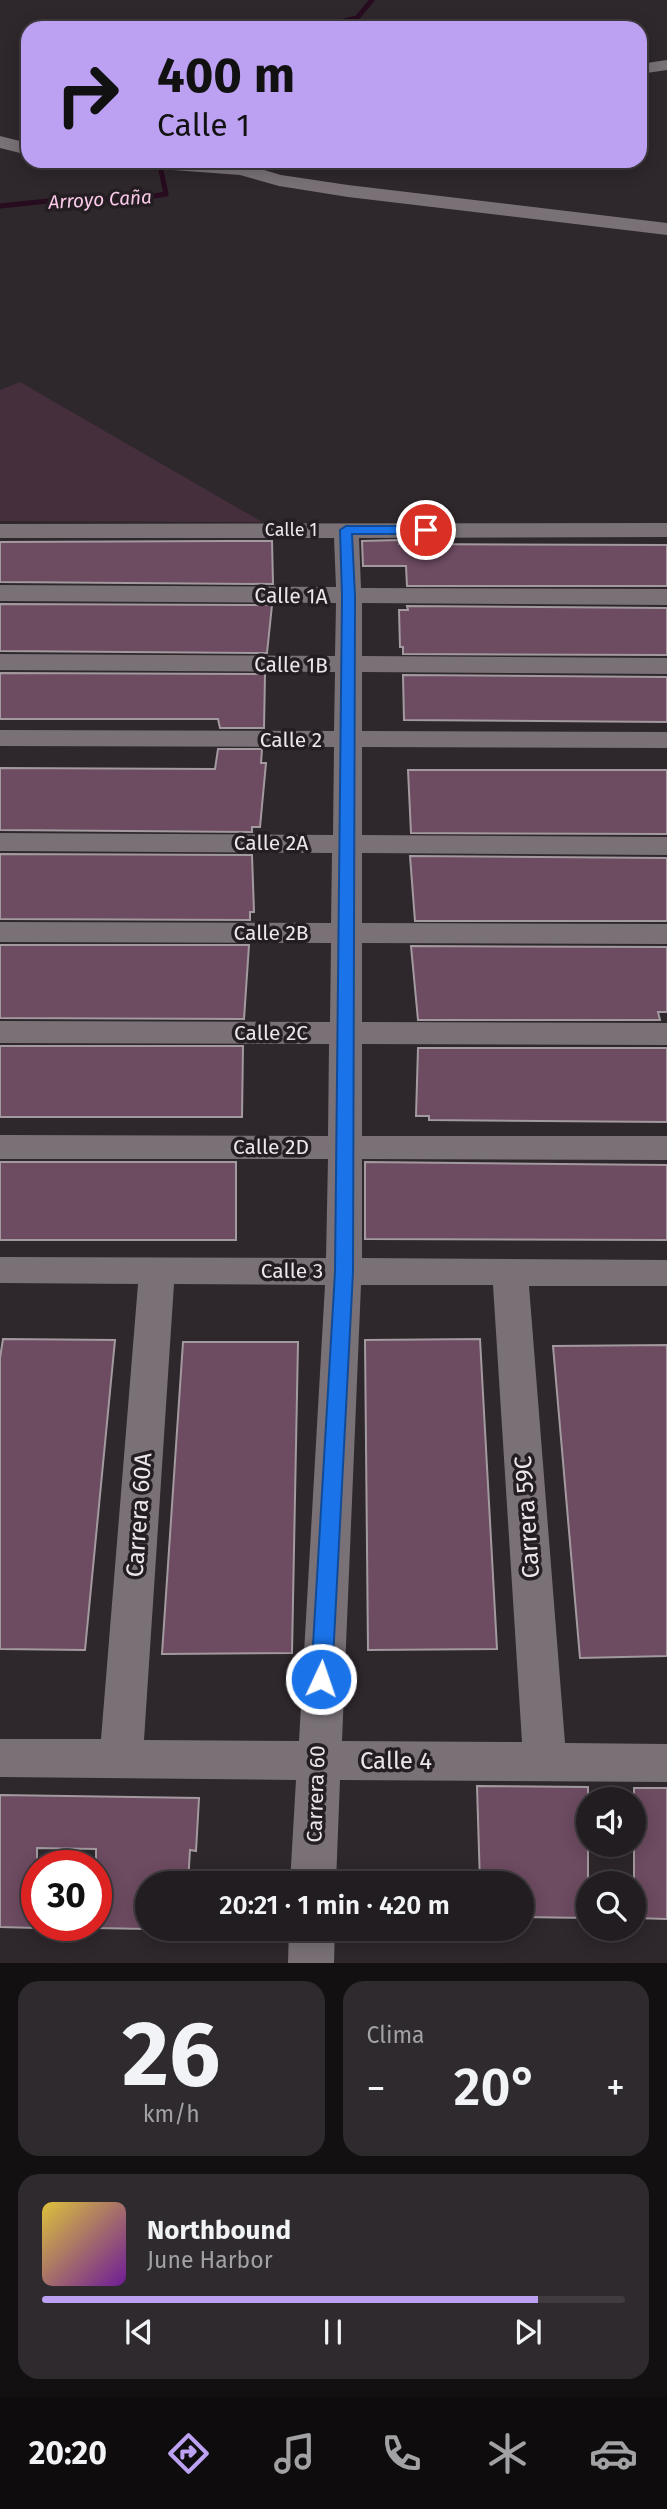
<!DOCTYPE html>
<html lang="es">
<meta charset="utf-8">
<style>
:root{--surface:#221d21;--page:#2e2a2e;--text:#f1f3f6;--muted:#a2a2a5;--line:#3f3b3f;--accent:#bca0f2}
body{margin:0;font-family:"Fira Sans",sans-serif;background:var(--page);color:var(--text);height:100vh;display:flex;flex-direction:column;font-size:26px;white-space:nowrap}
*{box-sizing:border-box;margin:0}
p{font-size:23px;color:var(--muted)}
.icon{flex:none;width:38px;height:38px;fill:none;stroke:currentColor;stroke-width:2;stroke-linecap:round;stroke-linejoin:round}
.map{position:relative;height:1963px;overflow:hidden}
.side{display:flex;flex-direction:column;gap:18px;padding:18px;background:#131012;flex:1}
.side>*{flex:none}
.guide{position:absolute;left:21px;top:21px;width:626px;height:147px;border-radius:21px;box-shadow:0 4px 18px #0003,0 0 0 2px var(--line);background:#bca0f2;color:#111;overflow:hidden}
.fabs{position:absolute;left:576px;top:1787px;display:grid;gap:14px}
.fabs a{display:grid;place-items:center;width:70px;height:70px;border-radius:50%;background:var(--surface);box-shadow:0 4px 18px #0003,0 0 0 2px var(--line);font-size:35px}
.speed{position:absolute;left:21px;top:1850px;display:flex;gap:14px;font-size:35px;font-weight:700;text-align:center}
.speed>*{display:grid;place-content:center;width:91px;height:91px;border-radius:50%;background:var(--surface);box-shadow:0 4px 18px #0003,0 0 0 2px var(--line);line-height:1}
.speed .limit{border:10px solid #d22;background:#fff;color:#111}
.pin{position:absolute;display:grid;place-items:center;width:60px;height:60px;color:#fff;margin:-30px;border:4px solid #fff;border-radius:50%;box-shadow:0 2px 7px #0007}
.me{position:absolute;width:77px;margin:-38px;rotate:3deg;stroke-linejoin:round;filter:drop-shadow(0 0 5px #0008)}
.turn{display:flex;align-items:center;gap:24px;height:147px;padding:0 21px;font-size:32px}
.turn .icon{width:91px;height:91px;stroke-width:2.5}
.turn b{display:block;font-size:49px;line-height:60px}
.big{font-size:52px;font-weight:600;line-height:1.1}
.side .tile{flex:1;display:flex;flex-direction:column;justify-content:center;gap:10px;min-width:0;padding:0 24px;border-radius:21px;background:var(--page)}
.side .dial{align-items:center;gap:0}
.dial b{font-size:91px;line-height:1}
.song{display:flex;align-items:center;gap:21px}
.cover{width:84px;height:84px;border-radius:10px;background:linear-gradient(135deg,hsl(50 70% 55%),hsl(280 70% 35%))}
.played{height:7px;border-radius:4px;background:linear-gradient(90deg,var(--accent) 85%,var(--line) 85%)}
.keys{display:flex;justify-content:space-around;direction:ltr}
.heat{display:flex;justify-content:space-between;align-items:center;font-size:38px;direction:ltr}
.side .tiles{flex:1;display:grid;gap:18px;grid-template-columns:1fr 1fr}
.tile:last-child{grid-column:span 2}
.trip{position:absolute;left:135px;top:1871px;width:399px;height:70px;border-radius:35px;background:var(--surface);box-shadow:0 4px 18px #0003,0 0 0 2px var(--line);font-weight:600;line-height:70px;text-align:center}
.tabs{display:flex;height:112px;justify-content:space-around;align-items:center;background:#0e0c0d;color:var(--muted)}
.tabs .icon{width:49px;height:49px}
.tabs .on{color:var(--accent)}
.tabs b{font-size:32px;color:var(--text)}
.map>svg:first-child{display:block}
</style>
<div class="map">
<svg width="667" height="1963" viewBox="0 0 667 1963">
<rect width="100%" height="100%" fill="#2e272c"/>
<path fill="#452f3d" d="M 20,382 L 262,522 L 0,521 L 0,390 Z"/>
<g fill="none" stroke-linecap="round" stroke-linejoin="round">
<g stroke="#270b1f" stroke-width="5">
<path d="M 316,28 L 357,18 L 372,0"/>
<path d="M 0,206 L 67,199 L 137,199 L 166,194 L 159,161"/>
</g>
</g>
<g fill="#6d4b61" stroke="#a29a9f" stroke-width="2">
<path d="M 399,540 L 399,544 L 667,545 L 667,586 L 407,586 L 406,566 L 363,566 L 362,541 Z"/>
<path d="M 230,541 L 272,541 L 273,584 L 0,582 L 0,542 Z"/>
<path d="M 0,604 L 272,605 L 267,653 L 0,651 Z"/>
<path d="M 407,606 L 667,608 L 667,655 L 403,654 L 403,647 L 400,647 L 399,610 L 408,610 Z"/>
<path d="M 0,673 L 265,674 L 264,728 L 220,728 L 218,719 L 0,719 Z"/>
<path d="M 403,675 L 667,677 L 667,722 L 404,720 Z"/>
<path d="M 218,749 L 262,749 L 261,763 L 266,763 L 260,827 L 252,827 L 252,832 L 0,830 L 0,768 L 215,769 Z"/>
<path d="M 408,770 L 667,770 L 667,834 L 411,833 Z"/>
<path d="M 0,854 L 252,855 L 254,912 L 250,912 L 250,920 L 0,919 Z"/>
<path d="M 410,856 L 667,858 L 667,921 L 415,921 Z"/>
<path d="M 0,945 L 249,945 L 244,1019 L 0,1018 Z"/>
<path d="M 411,946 L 667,947 L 667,1012 L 658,1012 L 660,1020 L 418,1020 Z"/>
<path d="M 0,1046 L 243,1046 L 242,1117 L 0,1117 Z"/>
<path d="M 418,1048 L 667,1048 L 667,1122 L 429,1120 L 429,1116 L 416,1116 Z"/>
<rect x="0" y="1162" width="236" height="78"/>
<path d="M 365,1162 L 667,1165 L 667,1240 L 365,1239 Z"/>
<path d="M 3,1339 L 115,1340 L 85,1650 L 0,1649 L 0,1358 Z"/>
<path d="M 480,1339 L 497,1649 L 368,1650 L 365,1340 Z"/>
<path d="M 183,1342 L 298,1342 L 292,1653 L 162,1654 Z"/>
<path d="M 667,1345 L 667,1656 L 580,1658 L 553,1346 Z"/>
<path d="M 477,1786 L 588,1787 L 588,1918 L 522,1917 L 522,1883 L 480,1883 Z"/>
<path d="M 634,1788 L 667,1788 L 667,1919 L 634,1918 Z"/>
<path d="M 0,1795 L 199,1798 L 196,1851 L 190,1850 L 188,1883 L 147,1883 L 147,1929 L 96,1928 L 96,1849 L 37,1848 L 37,1928 L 0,1927 Z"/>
</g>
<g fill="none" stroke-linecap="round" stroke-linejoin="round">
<g fill="#797176" fill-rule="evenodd">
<path d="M 667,60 L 667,70 L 640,74 L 640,64 Z"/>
<path d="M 0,136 L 28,143 L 28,155 L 0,148 Z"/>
<path d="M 124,161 L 241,163 L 281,175 L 348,185 L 667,223 L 667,235 L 348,197 L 279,186 L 240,175 L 133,167 Z"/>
<path d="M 667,523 L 667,537 L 359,538 L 361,588 L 667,589 L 667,605 L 362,603 L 362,656 L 667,658 L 667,674 L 362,672 L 362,731 L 667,732 L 667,748 L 362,747 L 362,835 L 667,837 L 667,855 L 362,853 L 362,923 L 667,924 L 667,944 L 362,943 L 362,1022 L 667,1023 L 667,1045 L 362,1044 L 362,1136 L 667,1136 L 667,1160 L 362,1159 L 362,1258 L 667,1260 L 667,1286 L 529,1286 L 565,1743 L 667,1744 L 667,1782 L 340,1780 L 336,1883 L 290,1883 L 296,1780 L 0,1777 L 0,1739 L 101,1739 L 138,1284 L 0,1283 L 0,1257 L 326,1258 L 328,1159 L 0,1159 L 0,1135 L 328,1136 L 329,1044 L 0,1043 L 0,1021 L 330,1022 L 331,943 L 0,942 L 0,922 L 331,923 L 332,853 L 0,851 L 0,833 L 333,835 L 334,747 L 0,746 L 0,730 L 334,731 L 335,672 L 0,670 L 0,654 L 335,656 L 336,603 L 0,601 L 0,585 L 336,587 L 334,538 L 0,538 L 0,524 ZM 174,1284 L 325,1285 L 299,1741 L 144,1740 ZM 361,1285 L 493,1285 L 522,1742 L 342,1741 Z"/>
<path d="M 289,1928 L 335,1928 L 334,1963 L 288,1963 Z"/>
</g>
</g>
<path fill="#1a73e8" stroke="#114b97" stroke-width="2" d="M 346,526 L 426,526 L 432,530 L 426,534 L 352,534 L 355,596 L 353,1272 L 332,1679 L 329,1686 L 321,1689 L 314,1686 L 311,1679 L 335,1272 L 342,596 L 340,530 Z"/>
<g text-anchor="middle" stroke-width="7" stroke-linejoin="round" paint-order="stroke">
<g font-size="18" fill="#ebe6e9" stroke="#241e22">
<text x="291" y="536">Calle 1</text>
</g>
<g font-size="19" font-style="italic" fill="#fbcae9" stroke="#241e22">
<text transform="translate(100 199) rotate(-3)" y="7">Arroyo Caña</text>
</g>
<g font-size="21" fill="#ebe6e9" stroke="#241e22">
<text transform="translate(291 596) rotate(1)" y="7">Calle 1A</text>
<text transform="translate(291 665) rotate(1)" y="7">Calle 1B</text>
<text x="291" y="747">Calle 2</text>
<text x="271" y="850">Calle 2A</text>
<text x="271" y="940">Calle 2B</text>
<text x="271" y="1040">Calle 2C</text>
<text x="271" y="1154">Calle 2D</text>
<text x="292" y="1278">Calle 3</text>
<text transform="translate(316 1794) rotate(-88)" y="7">Carrera 60</text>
</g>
<g font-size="24" fill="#ebe6e9" stroke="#241e22">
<text transform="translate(139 1515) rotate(-86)" y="8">Carrera 60A</text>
<text transform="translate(527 1517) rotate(-94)" y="8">Carrera 59C</text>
<text x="396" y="1769">Calle 4</text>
</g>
</g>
</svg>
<div class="fabs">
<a><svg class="icon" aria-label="sound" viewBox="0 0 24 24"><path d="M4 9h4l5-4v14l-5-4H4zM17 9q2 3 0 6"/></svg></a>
<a><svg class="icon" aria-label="search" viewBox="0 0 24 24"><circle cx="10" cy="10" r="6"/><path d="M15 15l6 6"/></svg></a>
</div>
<div class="speed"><div class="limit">30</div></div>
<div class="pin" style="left:426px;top:530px;background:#d93025"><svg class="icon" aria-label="arrive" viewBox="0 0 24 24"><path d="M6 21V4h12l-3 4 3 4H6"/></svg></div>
<svg class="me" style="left:321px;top:1679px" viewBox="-20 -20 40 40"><circle r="17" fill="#1a73e8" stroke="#fff" stroke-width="3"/><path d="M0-11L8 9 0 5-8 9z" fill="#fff"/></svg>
<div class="trip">20:21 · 1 min · 420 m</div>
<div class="guide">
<div class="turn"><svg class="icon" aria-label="right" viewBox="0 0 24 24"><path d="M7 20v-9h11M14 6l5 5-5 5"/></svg><div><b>400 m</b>Calle 1</div></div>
</div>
</div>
<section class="side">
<div class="tiles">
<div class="tile dial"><b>26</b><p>km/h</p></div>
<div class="tile"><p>Clima</p>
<div class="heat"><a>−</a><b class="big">20°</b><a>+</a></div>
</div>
<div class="tile">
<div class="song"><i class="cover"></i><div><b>Northbound</b><p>June Harbor</p></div></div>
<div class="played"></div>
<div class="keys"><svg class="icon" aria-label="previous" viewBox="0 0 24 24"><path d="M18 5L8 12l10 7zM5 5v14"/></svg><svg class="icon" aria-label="pause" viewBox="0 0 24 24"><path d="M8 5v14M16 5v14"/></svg><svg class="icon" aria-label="next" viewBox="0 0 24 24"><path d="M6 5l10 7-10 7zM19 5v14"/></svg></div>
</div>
</div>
</section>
<nav class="tabs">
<b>20:20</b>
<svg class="icon on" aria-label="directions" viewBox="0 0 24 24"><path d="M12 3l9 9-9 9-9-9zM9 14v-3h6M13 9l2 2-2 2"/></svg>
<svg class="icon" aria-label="music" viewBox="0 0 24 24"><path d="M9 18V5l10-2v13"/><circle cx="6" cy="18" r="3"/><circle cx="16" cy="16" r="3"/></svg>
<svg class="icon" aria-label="phone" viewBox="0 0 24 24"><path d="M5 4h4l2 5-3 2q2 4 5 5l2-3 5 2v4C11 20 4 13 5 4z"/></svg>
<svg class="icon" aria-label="climate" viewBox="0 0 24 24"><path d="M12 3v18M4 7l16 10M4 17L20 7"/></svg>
<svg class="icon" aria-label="car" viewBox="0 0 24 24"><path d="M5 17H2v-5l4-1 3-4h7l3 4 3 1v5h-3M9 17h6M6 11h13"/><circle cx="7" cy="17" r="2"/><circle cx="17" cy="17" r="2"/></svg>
</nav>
